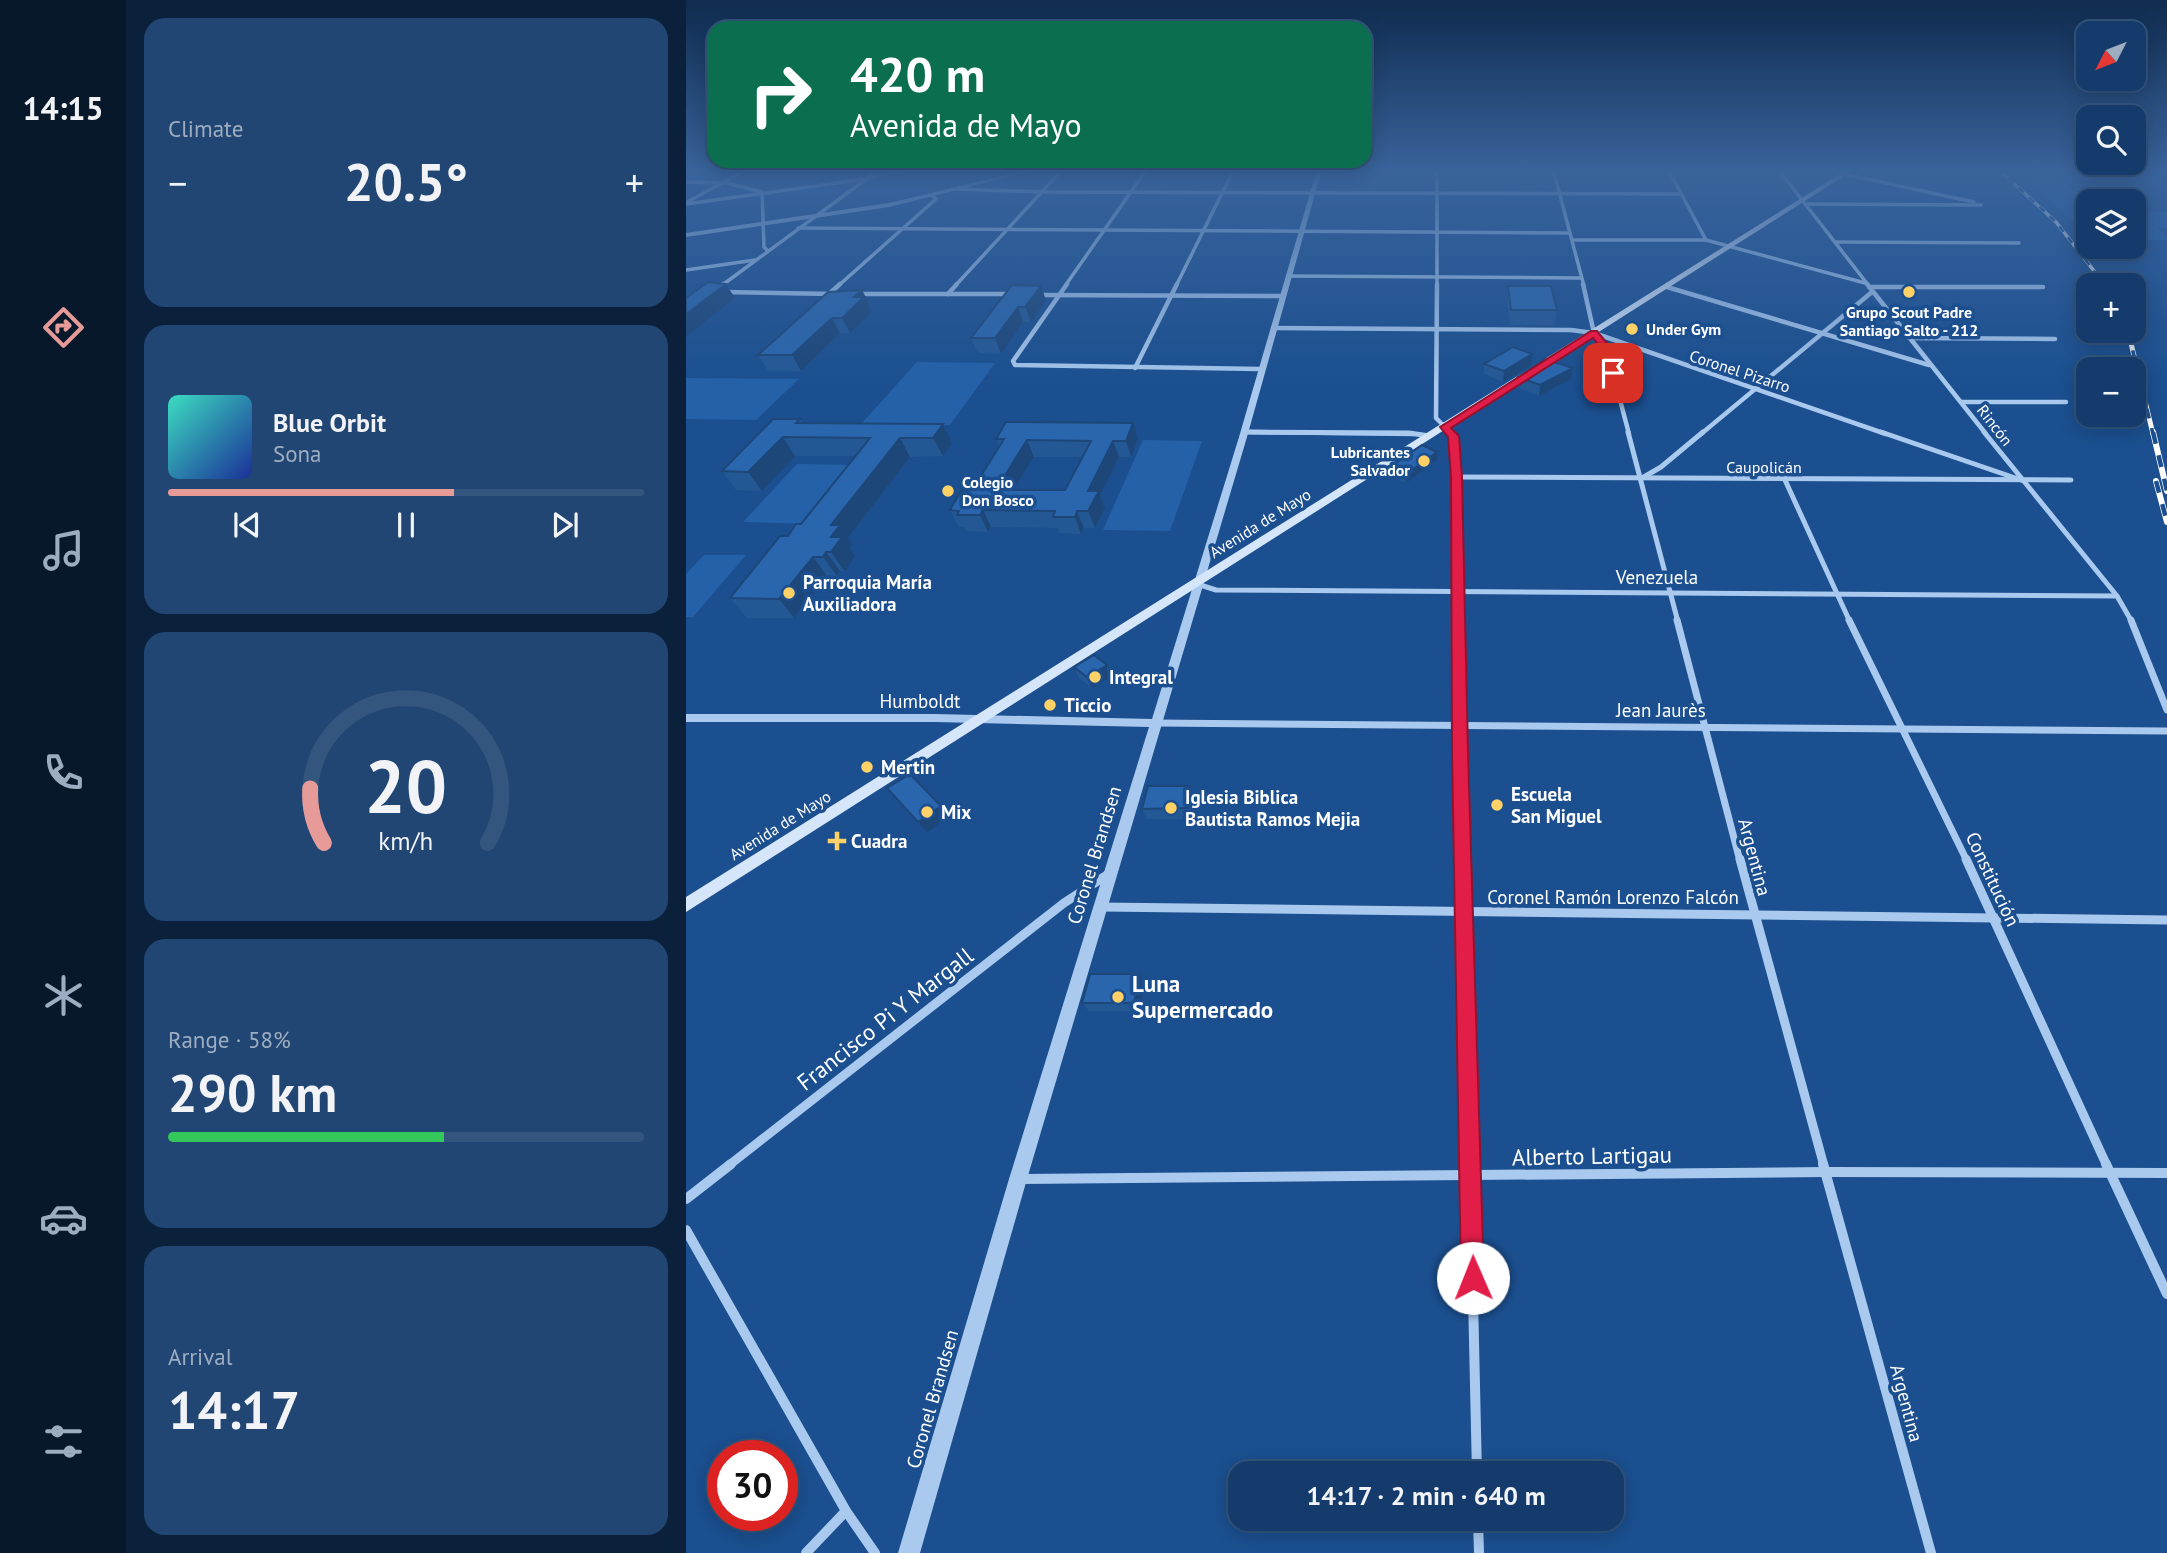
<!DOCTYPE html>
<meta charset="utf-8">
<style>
:root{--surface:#143b6b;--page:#214673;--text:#f1f3f6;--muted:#9dadc1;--line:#33557e;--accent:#e69b98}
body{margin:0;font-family:"PT Sans",sans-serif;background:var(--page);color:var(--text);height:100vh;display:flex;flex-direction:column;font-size:26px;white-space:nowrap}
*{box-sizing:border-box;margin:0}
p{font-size:23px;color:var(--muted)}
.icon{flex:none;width:38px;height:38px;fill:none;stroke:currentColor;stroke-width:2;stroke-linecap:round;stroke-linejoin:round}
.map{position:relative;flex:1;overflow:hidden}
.panel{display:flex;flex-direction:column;gap:18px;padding:18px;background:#0b203b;width:560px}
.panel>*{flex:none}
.hud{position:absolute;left:21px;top:21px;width:665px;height:147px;border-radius:21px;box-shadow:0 4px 18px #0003,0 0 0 2px var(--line);background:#0b6e4f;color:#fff;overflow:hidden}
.needle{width:46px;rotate:228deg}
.controls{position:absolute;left:1390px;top:21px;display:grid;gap:14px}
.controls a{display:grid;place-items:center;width:70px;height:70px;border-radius:14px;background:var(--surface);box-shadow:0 4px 18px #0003,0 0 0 2px var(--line);font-size:35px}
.speed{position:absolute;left:21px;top:1440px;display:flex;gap:14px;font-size:35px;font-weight:700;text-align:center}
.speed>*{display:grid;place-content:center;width:91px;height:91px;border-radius:50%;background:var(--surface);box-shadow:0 4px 18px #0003,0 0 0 2px var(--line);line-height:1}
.speed .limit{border:10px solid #d22;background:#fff;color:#111}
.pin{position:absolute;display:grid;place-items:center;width:60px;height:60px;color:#fff;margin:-30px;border-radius:14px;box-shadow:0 4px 10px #0006}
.me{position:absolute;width:77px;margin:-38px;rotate:359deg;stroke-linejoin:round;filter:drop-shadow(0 0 5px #0008)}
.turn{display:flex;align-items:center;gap:24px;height:147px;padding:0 28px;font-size:32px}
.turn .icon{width:91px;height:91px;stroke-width:2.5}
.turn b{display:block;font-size:49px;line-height:60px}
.big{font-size:52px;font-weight:700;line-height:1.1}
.panel .widget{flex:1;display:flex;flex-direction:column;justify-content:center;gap:10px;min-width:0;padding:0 24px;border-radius:21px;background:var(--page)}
.panel .dial{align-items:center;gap:0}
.dial svg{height:182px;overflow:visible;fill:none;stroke:var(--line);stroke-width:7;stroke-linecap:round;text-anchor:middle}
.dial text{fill:var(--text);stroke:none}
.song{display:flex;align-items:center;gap:21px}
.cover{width:84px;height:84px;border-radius:10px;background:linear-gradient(135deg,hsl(170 70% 55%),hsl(230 70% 35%))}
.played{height:7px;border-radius:4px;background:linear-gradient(90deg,var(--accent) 60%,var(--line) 60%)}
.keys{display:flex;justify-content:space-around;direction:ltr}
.heat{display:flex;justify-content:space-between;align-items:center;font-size:38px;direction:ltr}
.charge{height:10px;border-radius:5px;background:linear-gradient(90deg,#34c759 58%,var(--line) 0)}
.trip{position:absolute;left:542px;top:1461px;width:396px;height:70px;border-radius:21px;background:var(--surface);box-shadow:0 4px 18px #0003,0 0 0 2px var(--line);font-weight:700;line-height:70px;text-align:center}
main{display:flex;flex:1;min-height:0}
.menu{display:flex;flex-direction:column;width:126px;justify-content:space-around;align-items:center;background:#08182b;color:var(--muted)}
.menu .icon{width:49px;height:49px}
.menu .current{color:var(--accent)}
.menu b{font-size:32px;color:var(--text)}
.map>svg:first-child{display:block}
</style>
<main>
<nav class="menu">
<b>14:15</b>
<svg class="icon current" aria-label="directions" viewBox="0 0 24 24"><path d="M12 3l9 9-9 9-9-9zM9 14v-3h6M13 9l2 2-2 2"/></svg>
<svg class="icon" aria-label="music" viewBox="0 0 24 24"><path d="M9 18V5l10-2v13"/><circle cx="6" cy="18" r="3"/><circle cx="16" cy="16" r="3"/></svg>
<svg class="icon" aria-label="phone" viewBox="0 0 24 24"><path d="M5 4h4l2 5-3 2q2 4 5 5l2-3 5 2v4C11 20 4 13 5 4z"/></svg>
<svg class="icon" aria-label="climate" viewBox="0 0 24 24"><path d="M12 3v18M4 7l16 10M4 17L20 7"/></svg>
<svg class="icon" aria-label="car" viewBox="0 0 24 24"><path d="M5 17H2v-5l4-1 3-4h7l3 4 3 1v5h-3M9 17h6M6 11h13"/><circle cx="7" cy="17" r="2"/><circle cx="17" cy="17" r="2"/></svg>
<svg class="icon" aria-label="filters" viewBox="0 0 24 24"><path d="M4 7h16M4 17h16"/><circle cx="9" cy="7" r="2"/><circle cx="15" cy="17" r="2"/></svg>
</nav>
<section class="panel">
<div class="widget"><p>Climate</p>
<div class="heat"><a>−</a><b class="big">20.5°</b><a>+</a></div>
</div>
<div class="widget">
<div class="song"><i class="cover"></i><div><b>Blue Orbit</b><p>Sona</p></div></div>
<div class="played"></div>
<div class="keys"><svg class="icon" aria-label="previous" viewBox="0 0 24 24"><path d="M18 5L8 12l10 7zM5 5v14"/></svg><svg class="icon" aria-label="pause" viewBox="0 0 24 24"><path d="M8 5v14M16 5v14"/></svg><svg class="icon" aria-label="next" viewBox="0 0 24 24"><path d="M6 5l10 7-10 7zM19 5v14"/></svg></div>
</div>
<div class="widget dial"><svg viewBox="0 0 100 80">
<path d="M14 69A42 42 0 1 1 86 69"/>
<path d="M14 69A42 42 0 0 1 8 45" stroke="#e69b98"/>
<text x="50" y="56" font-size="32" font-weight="700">20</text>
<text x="50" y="72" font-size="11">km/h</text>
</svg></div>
<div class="widget"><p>Range · 58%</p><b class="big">290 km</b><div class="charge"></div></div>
<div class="widget"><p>Arrival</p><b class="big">14:17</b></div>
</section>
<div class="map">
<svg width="1481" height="1553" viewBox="0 0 1481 1553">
<rect width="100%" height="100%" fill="#1b4f8f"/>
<g fill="#2461a8">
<path d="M 1367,172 L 1408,176 L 1377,176 L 1413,201 L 1393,205 L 1402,211 L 1402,226 L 1392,226 L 1351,189 L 1388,189 L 1371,176 L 1355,174 Z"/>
<path d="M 1447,212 L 1481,212 L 1481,228 L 1471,228 L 1481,236 L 1481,240 L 1458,240 L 1447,232 Z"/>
<path d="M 231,362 L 309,363 L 264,425 L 176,423 Z"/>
<path d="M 0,378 L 113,379 L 70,420 L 0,419 Z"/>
<path d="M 457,440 L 516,441 L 484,531 L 417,530 Z"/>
<path d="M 111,464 L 170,465 L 122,524 L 57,522 Z"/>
<path d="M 18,555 L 60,555 L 7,617 L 0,617 L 0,574 Z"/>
</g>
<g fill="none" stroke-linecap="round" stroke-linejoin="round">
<g stroke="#a9c9ee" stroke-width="3.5">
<path d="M 867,169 L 898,286"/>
<path d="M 982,169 L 1020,240"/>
<path d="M 1092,169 L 1183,286"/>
<path d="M 1158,174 L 1288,202"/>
<path d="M 0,182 L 41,183 L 76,192 L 78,247 L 82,251"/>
<path d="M 271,189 L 356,192 L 995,194"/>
<path d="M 1,202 L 62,169"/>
<path d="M 0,204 L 172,180 L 223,169"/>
<path d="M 1119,204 L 1295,205"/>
<path d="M 112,228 L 884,233"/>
<path d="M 887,240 L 1020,240 L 1179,283"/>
<path d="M 1149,242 L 1333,243"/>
<path d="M 0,270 L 69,260"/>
<path d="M 602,276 L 895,278"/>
<path d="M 35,286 L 194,169"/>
<path d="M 152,286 L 250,199 L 246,195"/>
<path d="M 269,286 L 377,169"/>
<path d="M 379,286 L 461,169"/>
<path d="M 490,286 L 548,169"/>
<path d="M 751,286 L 751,169"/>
</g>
<g stroke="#a9c9ee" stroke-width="4.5">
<path d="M 381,284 L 327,361 L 329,365 L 574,369"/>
<path d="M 751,284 L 750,418 L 766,434"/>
<path d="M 897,284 L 908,333 L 920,347 L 943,434"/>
<path d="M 1181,284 L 1300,434"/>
<path d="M 981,287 L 1243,365"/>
<path d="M 1183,287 L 1357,287"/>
<path d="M 32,288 L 37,284"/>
<path d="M 38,292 L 149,294"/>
<path d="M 143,294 L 154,284"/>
<path d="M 171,294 L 327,294"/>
<path d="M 262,294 L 271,284"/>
<path d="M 349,295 L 596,296"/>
<path d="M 587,328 L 885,330 L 908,333 L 1200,434"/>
<path d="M 1223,338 L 1369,339"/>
<path d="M 449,368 L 491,284"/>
<path d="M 1275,402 L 1380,402"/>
<path d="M 558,432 L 728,434"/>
<path d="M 1015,434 L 1186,292"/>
</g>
<g stroke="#a9c9ee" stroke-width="5">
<path d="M 558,432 L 723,433 L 744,436"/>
<path d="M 764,432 L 768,436 L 772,622"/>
<path d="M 942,432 L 992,622"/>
<path d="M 1195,432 L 1338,481"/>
<path d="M 1298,432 L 1431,596 L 1446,622"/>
<path d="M 771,477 L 1385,480"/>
<path d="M 956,478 L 975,467 L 1017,432"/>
<path d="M 1099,480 L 1164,622"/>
<path d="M 511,584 L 530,590 L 1431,596"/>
</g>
<g stroke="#a9c9ee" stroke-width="7">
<path d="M 772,620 L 777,861"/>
<path d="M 991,620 L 1054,861"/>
<path d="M 1163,620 L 1281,861"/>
<path d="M 1445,620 L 1481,710"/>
<path d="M 469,723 L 1481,731"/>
</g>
<g stroke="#a9c9ee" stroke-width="9">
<path d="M 777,859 L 784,1166"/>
<path d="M 1054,859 L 1138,1166"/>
<path d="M 1280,859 L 1421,1166"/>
<path d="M 415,907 L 1481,920"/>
<path d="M 42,1166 L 378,903 L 424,873"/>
</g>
<g stroke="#a9c9ee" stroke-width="10">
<path d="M 784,1164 L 791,1474"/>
<path d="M 1137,1164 L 1245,1553"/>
<path d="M 1420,1164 L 1481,1294"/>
<path d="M 334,1179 L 1141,1172 L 1481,1173"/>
<path d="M 0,1199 L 45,1164"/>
<path d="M 0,1230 L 160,1511 L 189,1553"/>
<path d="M 792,1519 L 793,1553"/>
<path d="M 120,1553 L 160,1511"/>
</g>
<g fill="#a9c9ee" fill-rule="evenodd">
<path d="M 346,169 L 355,169 L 203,207 L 0,237 L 0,233 L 203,203 Z"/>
<path d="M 631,169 L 636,169 L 561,437 L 341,1179 L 234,1553 L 212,1553 L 323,1179 L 463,727 L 249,722 L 0,722 L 0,714 L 249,714 L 466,719 L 553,437 Z"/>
</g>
<path fill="#d6e6fa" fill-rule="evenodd" d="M 1162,169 L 1169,169 L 0,912 L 0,897 Z"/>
<defs>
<path id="rail-far2" d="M 1312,169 L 1370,222 L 1419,285"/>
<path id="rail-far1" d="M 1442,331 L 1467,434"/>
<g id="rail">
<path d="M 1467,432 L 1481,491"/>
<path d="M 1470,481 L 1481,522"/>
</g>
</defs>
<use href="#rail-far2" stroke="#fff" stroke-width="3.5"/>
<use href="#rail-far1" stroke="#fff" stroke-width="5"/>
<use href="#rail" stroke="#fff" stroke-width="6"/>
<use href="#rail-far2" stroke="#1b4f8f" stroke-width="2.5" stroke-dasharray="7" stroke-linecap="butt"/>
<use href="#rail-far1" stroke="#1b4f8f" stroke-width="3.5" stroke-dasharray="10" stroke-linecap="butt"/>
<use href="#rail" stroke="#1b4f8f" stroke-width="4.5" stroke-dasharray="12" stroke-linecap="butt"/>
</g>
<g fill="#245895" fill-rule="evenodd">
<path d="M 1337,169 L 1400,169 L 1390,189 L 1351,189 L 1334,175 Z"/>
<path d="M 355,286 L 360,301 L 345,322 L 337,322 L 315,354 L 292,353 L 285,338 Z"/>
<path d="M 822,286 L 871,310 L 869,325 L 824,325 L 821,301 Z"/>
<path d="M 142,292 L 184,305 L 183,306 L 186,312 L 164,333 L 154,333 L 115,371 L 82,371 L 72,355 Z"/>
<path d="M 798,364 L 845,365 L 817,382 L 798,374 Z"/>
<path d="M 832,377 L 885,379 L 853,396 L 831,387 Z"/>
<path d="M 114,419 L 117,423 L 257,424 L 266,443 L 257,456 L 224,457 L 162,538 L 166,544 L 164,548 L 169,556 L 159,572 L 154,571 L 151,576 L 141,576 L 108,618 L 61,618 L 44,598 L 102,536 L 115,524 L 169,456 L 109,456 L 76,491 L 50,490 L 36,471 Z"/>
<path d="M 310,439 L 452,439 L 445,457 L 433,457 L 414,496 L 419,508 L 409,528 L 398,528 L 395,534 L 374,533 L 372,528 L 305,527 L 302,532 L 280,531 L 278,527 L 273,527 L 264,510 L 286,490 L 313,447 ZM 348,457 L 396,457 L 379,490 L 328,490 Z"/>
<path d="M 751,452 L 751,460 L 720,483 L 704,476 L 703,468 Z"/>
<path d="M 421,665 L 426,676 L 406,688 L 393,678 L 388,667 Z"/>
<path d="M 508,797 L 503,819 L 461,819 L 456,809 Z"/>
<path d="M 460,982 L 454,1011 L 403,1011 L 396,1003 Z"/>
</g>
<g fill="#1d4779">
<path d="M 40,284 L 49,298 L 0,337 L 0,314 Z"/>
<path d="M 355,286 L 360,301 L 345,322 L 339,307 Z"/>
<path d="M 176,290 L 184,305 L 183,306 L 186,312 L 164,333 L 156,318 L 168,297 Z"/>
<path d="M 332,307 L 337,322 L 315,354 L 309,338 Z"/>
<path d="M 146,318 L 154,333 L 115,371 L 106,355 Z"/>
<path d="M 846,354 L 845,365 L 817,382 L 818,371 Z"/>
<path d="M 887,368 L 885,379 L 853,396 L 854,385 Z"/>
<path d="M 447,423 L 452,439 L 445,457 L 440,441 Z"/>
<path d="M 257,424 L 266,443 L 257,456 L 247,438 Z"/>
<path d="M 97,437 L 109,456 L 76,491 L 62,472 Z"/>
<path d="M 214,438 L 224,457 L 162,538 L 166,544 L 164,548 L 169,556 L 159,572 L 145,552 L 145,525 Z"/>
<path d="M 341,440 L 348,457 L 317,507 L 310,490 Z"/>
<path d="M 427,441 L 433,457 L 414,496 L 419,508 L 409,528 L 402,511 L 402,491 Z"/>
<path d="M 751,452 L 751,460 L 720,483 L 719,475 Z"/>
<path d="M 297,510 L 305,527 L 302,532 L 294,515 Z"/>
<path d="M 391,511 L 398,528 L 395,534 L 389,517 Z"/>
<path d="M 140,552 L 154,571 L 151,576 L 137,557 Z"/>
<path d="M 127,557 L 141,576 L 108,618 L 93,599 Z"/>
<path d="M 421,665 L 426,676 L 406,688 L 401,677 Z"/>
<path d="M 504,786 L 508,797 L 503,819 L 499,808 Z"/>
<path d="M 255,806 L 264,816 L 241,832 L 232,822 Z"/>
<path d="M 454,974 L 460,982 L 454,1011 L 448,1003 Z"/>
</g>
<g fill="#2a66ad" stroke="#1d4779" stroke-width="2" fill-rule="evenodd">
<path d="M 22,282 L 40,284 L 0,314 L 0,298 Z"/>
<path d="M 326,285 L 355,286 L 339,307 L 332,307 L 309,338 L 285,338 Z"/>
<path d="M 822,286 L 865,286 L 871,310 L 825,310 Z"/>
<path d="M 176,290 L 168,297 L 178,297 L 156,318 L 146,318 L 106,355 L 72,355 L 142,292 Z"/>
<path d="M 827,347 L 846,354 L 818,371 L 798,364 Z"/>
<path d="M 859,359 L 887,368 L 854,385 L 832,377 Z"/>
<path d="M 87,419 L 114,419 L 110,423 L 257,424 L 247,438 L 214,438 L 145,525 L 154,525 L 145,537 L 156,537 L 145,552 L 140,552 L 137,557 L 127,557 L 93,599 L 44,598 L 94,536 L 102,536 L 110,524 L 115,524 L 184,438 L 97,437 L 62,472 L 36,471 Z"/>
<path d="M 320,422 L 447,423 L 440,441 L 427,441 L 402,491 L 413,491 L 402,511 L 391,511 L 389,517 L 367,517 L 369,511 L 297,510 L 294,515 L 271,515 L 273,511 L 264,510 L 275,491 L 286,490 L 318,439 L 310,439 ZM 341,440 L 405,441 L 379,490 L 310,490 Z"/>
<path d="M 736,445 L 751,452 L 719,475 L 703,468 Z"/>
<path d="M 408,655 L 421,665 L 401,677 L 388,667 Z"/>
<path d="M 224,774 L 255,806 L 232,822 L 201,788 Z"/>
<path d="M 462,786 L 504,786 L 499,808 L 456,809 Z"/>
<path d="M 404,974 L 454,974 L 448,1003 L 396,1003 Z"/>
</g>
<linearGradient id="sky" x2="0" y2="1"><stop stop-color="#0f2b4f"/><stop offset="0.44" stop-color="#39639b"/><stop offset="1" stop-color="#39639b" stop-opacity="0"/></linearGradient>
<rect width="1481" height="387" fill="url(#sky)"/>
<path fill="#e11d48" stroke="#92132f" stroke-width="2" d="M 905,331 L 911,331 L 924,347 L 930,376 L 922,373 L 915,348 L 907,338 L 765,428 L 773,436 L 776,477 L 782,752 L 798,1278 L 795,1286 L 787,1290 L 778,1286 L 775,1278 L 766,752 L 765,477 L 762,437 L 754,427 Z"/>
<g fill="#ffd166" stroke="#1b4f8f" stroke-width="2.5">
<circle cx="1223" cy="292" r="7"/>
<circle cx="946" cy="329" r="7"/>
<circle cx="738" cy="461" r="7"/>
<circle cx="262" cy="491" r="7"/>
<circle cx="103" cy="593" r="7"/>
<circle cx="409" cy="677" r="7"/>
<circle cx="364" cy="705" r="7"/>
<circle cx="181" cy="767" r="7"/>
<circle cx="811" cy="805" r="7"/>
<circle cx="485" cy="808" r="7"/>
<circle cx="241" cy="812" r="7"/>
<path d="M147.5 830.5h7v7h7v7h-7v7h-7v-7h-7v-7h7z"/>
<circle cx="432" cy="997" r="7"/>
</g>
<g text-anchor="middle" stroke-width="7" stroke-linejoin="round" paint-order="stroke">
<g font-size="16" font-weight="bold" fill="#fff" stroke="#1b4f8f" text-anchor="start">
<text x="1223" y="318" text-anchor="middle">Grupo Scout Padre<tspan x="1223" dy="18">Santiago Salto - 212</tspan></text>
<text x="960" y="335">Under Gym</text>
<text x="724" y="458" text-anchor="end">Lubricantes<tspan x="724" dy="18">Salvador</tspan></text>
<text x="276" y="488">Colegio<tspan x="276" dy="18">Don Bosco</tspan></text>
</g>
<g font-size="16" fill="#fff" stroke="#1b4f8f">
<text transform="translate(1054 371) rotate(18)" y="6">Coronel Pizarro</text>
<text transform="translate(1309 425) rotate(52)" y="6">Rincón</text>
<text x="1078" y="473">Caupolicán</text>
<text transform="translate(574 523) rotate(-32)" y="6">Avenida de Mayo</text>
<text transform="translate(94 825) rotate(-32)" y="6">Avenida de Mayo</text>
</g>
<g font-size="19" fill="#fff" stroke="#1b4f8f">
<text x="971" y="584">Venezuela</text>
<text x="234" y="708">Humboldt</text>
<text x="975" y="717">Jean Jaurès</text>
<text transform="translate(408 855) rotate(-73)" y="7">Coronel Brandsen</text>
<text transform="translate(1069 857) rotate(75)" y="7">Argentina</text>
<text transform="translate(1307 879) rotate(65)" y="7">Constitución</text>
<text x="927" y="904">Coronel Ramón Lorenzo Falcón</text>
<text transform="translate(246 1399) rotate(-74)" y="7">Coronel Brandsen</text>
<text transform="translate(1221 1403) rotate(75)" y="7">Argentina</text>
</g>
<g font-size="19" font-weight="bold" fill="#fff" stroke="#1b4f8f" text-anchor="start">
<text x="117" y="589">Parroquia María<tspan x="117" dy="22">Auxiliadora</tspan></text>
<text x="423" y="684">Integral</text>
<text x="378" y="712">Ticcio</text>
<text x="195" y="774">Mertin</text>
<text x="825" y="801">Escuela<tspan x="825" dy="22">San Miguel</tspan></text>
<text x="499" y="804">Iglesia Biblica<tspan x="499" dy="22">Bautista Ramos Mejia</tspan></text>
<text x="255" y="819">Mix</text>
<text x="165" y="848">Cuadra</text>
</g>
<g font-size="23" font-weight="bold" fill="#fff" stroke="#1b4f8f" text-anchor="start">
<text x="446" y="992">Luna<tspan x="446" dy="26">Supermercado</tspan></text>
</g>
<g font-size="23" fill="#fff" stroke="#1b4f8f">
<text transform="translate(199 1019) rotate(-38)" y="8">Francisco Pi Y Margall</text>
<text transform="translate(906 1156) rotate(-1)" y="8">Alberto Lartigau</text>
</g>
</g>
</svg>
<div class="controls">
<a><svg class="needle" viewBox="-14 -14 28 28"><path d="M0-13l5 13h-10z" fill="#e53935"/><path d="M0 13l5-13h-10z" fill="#9dadc1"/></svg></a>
<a><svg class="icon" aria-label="search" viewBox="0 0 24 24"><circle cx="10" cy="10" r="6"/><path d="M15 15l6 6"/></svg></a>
<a><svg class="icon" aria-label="layers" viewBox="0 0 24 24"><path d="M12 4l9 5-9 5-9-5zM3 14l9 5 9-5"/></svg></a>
<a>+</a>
<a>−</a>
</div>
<div class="speed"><div class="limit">30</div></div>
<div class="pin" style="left:927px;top:373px;background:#d93025"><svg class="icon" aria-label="arrive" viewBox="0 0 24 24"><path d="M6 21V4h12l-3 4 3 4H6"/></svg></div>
<svg class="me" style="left:787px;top:1278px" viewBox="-20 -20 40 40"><circle r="19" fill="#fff"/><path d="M0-13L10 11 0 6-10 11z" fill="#e11d48"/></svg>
<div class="trip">14:17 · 2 min · 640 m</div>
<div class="hud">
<div class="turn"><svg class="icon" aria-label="right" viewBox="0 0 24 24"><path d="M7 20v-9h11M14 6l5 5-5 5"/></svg><div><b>420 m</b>Avenida de Mayo</div></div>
</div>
</div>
</main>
